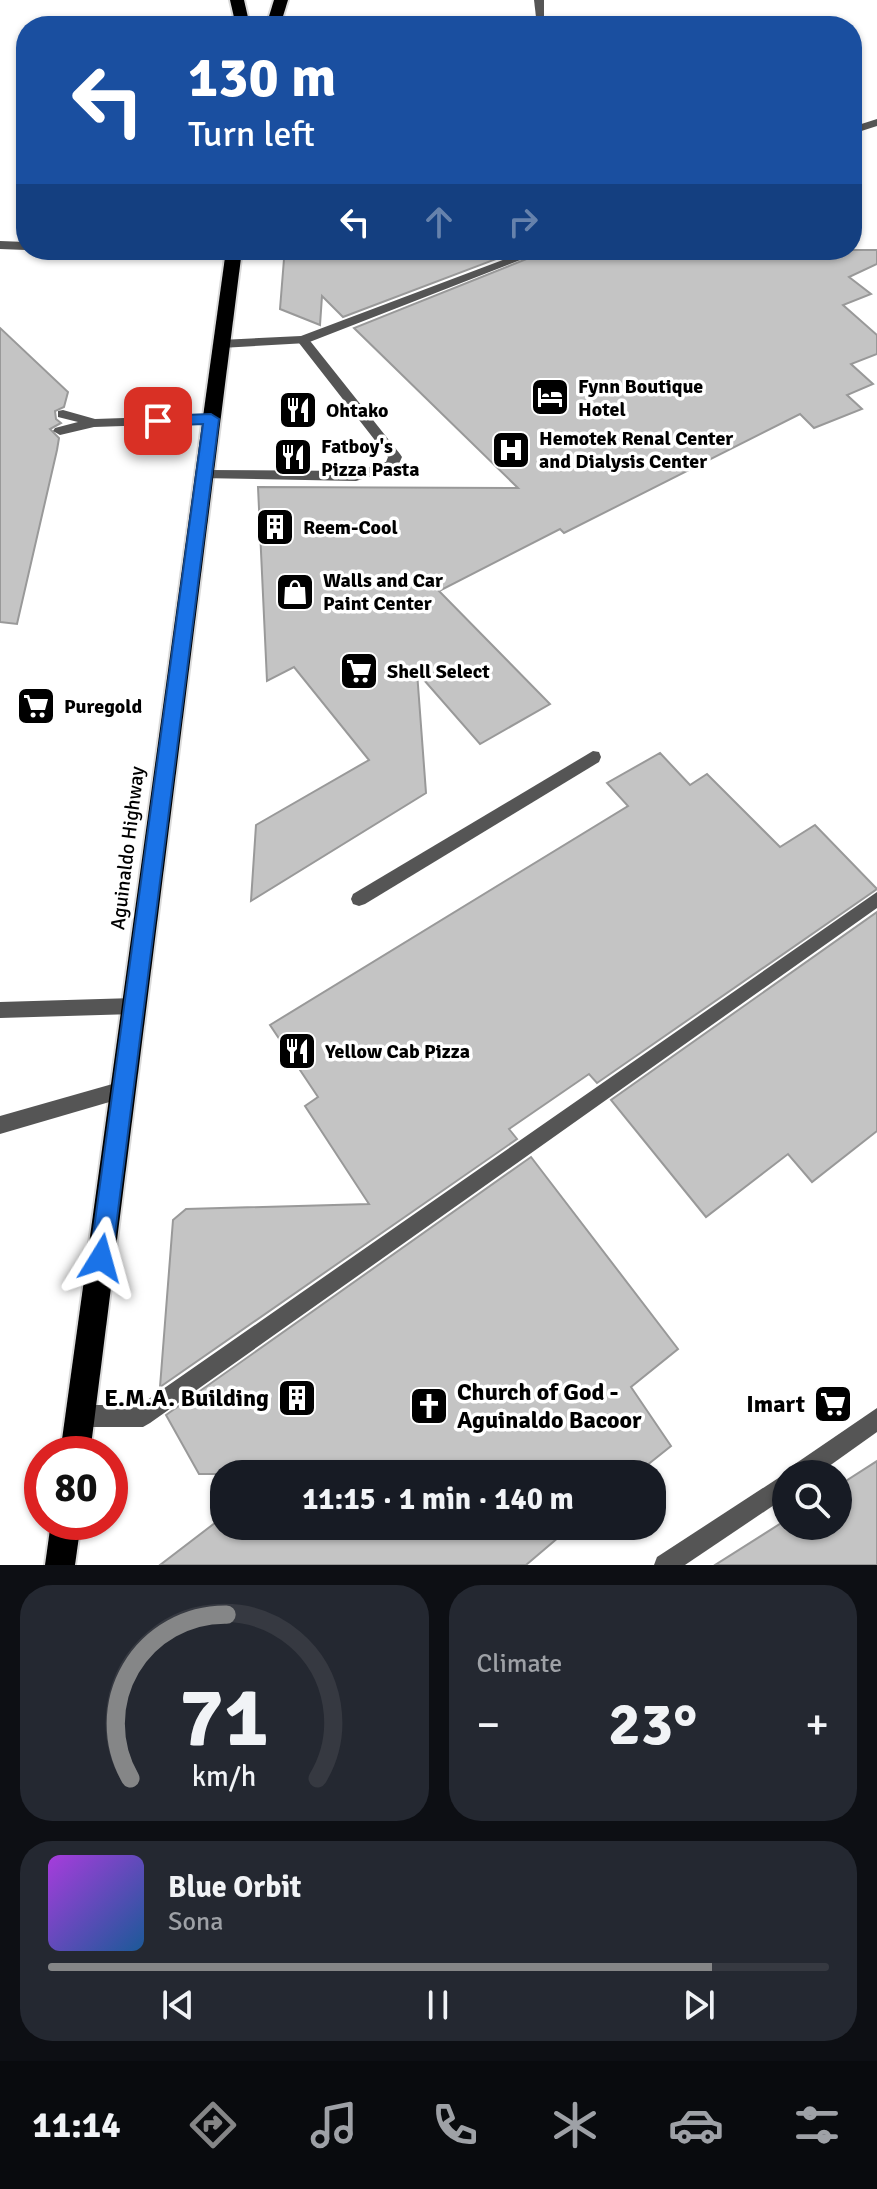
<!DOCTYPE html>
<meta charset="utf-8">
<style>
:root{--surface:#171b24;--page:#242831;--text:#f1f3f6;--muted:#9ea1a6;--line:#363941;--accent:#858687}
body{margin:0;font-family:Signika,sans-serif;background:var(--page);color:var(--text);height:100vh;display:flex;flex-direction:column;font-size:30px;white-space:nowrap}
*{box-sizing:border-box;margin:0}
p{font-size:26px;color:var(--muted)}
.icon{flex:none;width:44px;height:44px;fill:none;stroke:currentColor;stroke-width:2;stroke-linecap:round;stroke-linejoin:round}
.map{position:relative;height:1565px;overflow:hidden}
.sheet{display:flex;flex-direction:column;gap:20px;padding:20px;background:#0d0f14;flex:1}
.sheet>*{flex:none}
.banner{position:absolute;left:16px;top:16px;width:846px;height:244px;border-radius:32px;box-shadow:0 2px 6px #0004;background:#1a4fa0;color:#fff;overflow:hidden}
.tools{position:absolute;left:772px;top:1460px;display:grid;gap:16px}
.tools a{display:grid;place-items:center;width:80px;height:80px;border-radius:50%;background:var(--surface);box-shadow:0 2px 6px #0004;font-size:40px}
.speed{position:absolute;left:24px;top:1436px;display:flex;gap:16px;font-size:40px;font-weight:700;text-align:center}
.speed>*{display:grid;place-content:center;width:104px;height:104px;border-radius:50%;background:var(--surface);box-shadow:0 2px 6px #0004;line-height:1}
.speed .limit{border:12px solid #d22;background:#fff;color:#111}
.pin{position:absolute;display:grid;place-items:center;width:68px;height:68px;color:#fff;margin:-34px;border-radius:16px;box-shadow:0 4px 12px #0006}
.me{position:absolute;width:88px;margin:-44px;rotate:8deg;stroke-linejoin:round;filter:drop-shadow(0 0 6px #0008)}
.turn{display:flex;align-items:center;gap:28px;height:168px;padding:0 40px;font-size:36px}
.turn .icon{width:104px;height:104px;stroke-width:2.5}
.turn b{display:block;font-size:56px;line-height:68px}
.lanes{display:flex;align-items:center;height:76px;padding:0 40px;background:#0003;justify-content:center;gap:40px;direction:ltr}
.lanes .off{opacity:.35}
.big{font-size:60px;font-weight:700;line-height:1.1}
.sheet .tile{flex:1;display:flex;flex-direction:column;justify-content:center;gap:12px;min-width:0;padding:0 28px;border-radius:32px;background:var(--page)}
.sheet .dial{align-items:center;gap:0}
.dial svg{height:208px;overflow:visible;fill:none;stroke:var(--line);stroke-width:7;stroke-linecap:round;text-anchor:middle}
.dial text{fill:var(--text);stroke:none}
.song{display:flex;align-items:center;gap:24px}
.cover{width:96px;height:96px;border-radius:12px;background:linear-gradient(135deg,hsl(280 70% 55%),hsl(210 70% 35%))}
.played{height:8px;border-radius:4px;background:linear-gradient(90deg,var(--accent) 85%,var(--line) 85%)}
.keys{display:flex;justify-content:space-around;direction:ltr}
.heat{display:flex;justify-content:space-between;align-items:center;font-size:44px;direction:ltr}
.sheet .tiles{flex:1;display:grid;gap:20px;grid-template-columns:1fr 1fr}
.tile:last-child{grid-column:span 2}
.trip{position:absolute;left:210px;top:1460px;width:456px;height:80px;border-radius:32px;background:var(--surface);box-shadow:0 2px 6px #0004;font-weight:700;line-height:80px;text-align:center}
.tabs{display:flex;height:128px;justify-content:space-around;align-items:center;background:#090b0e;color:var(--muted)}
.tabs .icon{width:56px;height:56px}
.tabs .selected{color:var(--accent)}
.tabs b{font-size:36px;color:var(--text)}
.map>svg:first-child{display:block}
</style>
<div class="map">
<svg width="877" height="1565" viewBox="0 0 877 1565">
<rect width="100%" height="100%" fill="#fff"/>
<g fill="#c4c4c4" stroke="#999" stroke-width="2">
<path d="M 275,250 L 520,250 L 343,317 L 322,296 L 320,325 L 280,309 L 284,259 Z"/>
<path d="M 549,250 L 877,250 L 877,264 L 849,277 L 871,294 L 843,305 L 877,335 L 877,354 L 851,364 L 873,384 L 847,395 L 862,409 L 814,428 L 800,414 L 564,533 L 560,529 L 439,591 L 550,704 L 480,744 L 417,672 L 426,793 L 251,901 L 256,825 L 369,760 L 294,667 L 267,681 L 258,487 L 518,488 L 354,328 Z"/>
<path d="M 0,328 L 68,392 L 64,407 L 55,411 L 56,419 L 61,423 L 50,429 L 59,438 L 57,450 L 17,624 L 0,622 Z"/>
<path d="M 660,753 L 690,785 L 707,774 L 780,847 L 815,825 L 877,889 L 597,1083 L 589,1074 L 509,1129 L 517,1139 L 160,1387 L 173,1220 L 186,1209 L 369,1204 L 305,1106 L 318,1097 L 270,1025 L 628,806 L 607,783 Z"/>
<path d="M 877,912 L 877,1131 L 812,1182 L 788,1154 L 706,1217 L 611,1100 Z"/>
<path d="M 531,1157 L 678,1349 L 631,1387 L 671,1446 L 636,1474 L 199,1474 L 166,1415 Z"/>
<path d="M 877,1461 L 877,1565 L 715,1565 L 786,1520 L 786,1526 L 838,1526 L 838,1486 Z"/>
<path d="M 224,1516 L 224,1526 L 563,1526 L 566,1531 L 526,1565 L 160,1565 Z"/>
</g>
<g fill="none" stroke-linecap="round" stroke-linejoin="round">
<defs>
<g id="trunk">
<path d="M 230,0 L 244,0 L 250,26 L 236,26 Z"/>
<path d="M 274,0 L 288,0 L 280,26 L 266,26 Z"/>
<path d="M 226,250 L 242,250 L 90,1454 L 60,1454 Z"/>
<path d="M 51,1522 L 81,1522 L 75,1565 L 45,1565 Z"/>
</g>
</defs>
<use href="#trunk" stroke="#dbdbdb" stroke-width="4"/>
<g fill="#555" fill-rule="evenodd">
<path d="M 534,0 L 544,0 L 544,19 L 536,17 Z"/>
<path d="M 0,241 L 26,242 L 26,250 L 0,249 Z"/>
<path d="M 303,336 L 307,337 L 400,454 L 402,457 L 397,468 L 356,481 L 199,478 L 199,472 L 204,470 L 356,471 L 386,462 L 388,457 L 299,343 L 299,337 Z"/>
<path d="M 63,410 L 95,419 L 211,415 L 218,419 L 211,423 L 94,427 L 60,435 L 53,431 L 55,428 L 78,422 L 58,417 L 58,411 Z"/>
<path d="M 593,751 L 599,752 L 601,757 L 599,762 L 365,904 L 359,906 L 353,904 L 351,899 L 353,894 Z"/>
<path d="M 877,1408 L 877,1432 L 818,1474 L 789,1474 L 792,1466 Z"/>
<path d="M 786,1473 L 786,1497 L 685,1565 L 654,1565 L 657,1557 Z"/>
</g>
<g fill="#555" fill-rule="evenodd">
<path d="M 877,119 L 877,126 L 852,134 L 852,127 Z"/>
<path d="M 529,250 L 546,250 L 307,343 L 221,348 L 215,344 L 221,340 L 301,336 Z"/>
<path d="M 877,892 L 877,908 L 150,1423 L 143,1427 L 80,1427 L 73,1423 L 69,1416 L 73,1409 L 80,1405 L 140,1405 Z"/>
<path d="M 134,998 L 140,1000 L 143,1006 L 140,1012 L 134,1014 L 0,1018 L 0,1002 Z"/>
<path d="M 123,1081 L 130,1084 L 132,1090 L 130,1096 L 0,1134 L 0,1116 Z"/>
</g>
<use href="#trunk" fill="#000" fill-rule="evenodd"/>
</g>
<path fill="#1a73e8" stroke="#114b97" stroke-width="2" d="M 211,414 L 219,419 L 112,1258 L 109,1266 L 101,1269 L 93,1266 L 90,1258 L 203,424 L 158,426 L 151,421 L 158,416 Z"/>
<defs>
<symbol id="hotel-square" viewBox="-11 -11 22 22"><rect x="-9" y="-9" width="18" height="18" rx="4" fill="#000" stroke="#fff"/><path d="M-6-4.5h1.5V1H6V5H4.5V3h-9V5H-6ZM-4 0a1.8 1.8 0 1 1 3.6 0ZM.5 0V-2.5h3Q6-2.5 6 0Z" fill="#fff"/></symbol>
<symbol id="restaurant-square" viewBox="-11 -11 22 22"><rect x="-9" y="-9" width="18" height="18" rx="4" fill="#000" stroke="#fff"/><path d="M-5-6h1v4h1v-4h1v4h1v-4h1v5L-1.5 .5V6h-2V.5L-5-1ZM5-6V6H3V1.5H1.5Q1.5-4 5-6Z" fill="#fff"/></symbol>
<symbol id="hospital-square" viewBox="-11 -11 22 22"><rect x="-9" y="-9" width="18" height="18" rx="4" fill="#000" stroke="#fff"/><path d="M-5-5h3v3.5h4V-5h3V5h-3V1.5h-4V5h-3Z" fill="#fff"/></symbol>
<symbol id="building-square" viewBox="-11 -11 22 22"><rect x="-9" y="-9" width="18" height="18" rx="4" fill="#000" stroke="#fff"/><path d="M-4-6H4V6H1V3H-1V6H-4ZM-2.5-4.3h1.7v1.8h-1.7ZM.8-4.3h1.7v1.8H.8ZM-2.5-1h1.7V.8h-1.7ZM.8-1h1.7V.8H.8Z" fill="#fff"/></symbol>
<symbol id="shop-square" viewBox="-11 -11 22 22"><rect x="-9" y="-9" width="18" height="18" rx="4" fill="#000" stroke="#fff"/><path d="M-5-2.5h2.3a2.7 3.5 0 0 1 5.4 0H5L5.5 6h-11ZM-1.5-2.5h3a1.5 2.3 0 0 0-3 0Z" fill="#fff"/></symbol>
<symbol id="supermarket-square" viewBox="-11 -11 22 22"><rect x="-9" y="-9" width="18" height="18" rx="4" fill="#000" stroke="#fff"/><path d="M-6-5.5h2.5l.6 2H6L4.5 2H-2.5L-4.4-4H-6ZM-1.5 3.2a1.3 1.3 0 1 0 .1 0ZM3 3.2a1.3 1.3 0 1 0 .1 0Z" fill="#fff"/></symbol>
<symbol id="church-square" viewBox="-11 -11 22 22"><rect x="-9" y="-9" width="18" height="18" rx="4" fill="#000" stroke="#fff"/><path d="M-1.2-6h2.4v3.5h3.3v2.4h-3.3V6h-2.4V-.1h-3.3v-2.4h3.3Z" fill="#fff"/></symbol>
</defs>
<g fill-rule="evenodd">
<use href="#hotel-square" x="528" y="375" width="44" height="44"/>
<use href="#restaurant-square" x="276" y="388" width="44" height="44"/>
<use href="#hospital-square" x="489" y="428" width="44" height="44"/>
<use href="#restaurant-square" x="271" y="435" width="44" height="44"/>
<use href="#building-square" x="253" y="505" width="44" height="44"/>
<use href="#shop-square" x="273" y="570" width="44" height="44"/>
<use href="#supermarket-square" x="337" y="649" width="44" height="44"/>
<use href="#supermarket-square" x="14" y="684" width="44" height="44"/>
<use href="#restaurant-square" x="275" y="1029" width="44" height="44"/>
<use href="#building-square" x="275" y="1376" width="44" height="44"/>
<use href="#supermarket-square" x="811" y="1382" width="44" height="44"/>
<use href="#church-square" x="407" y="1384" width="44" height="44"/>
</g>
<g text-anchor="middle" stroke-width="7" stroke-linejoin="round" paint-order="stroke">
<g font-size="20" font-weight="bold" fill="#000" stroke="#fff" text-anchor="start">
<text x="578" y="393">Fynn Boutique<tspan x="578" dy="23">Hotel</tspan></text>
<text x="326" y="417">Ohtako</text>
<text x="539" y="445">Hemotek Renal Center<tspan x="539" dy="23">and Dialysis Center</tspan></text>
<text x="321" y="453">Fatboy's<tspan x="321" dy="23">Pizza Pasta</tspan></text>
<text x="303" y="534">Reem-Cool</text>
<text x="323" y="587">Walls and Car<tspan x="323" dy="23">Paint Center</tspan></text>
<text x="387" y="678">Shell Select</text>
<text x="64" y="713">Puregold</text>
<text x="325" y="1058">Yellow Cab Pizza</text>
</g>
<g font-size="20" fill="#000" stroke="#fff">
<text transform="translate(127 848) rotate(-83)" y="7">Aguinaldo Highway</text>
</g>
<g font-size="24" font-weight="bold" fill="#000" stroke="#fff" text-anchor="end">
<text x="457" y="1400" text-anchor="start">Church of God -<tspan x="457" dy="28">Aguinaldo Bacoor</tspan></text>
<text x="269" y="1406">E.M.A. Building</text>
<text x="805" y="1412">Imart</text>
</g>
</g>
</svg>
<div class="tools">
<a><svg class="icon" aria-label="search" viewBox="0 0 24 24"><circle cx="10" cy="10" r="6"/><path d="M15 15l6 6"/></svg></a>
</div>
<div class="speed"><div class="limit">80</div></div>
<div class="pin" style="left:158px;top:421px;background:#d93025"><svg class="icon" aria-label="arrive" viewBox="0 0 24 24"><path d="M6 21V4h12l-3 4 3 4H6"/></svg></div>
<svg class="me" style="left:101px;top:1258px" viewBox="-20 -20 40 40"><path d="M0-17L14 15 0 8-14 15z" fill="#1a73e8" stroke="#fff" stroke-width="4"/></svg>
<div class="trip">11:15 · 1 min · 140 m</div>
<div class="banner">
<div class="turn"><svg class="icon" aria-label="left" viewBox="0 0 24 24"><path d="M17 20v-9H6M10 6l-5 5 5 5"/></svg><div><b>130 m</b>Turn left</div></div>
<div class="lanes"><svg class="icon" aria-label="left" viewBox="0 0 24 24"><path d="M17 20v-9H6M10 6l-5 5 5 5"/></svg><svg class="icon off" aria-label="ahead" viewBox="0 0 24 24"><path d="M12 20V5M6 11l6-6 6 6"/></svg><svg class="icon off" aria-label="right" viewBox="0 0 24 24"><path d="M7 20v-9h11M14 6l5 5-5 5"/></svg></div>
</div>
</div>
<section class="sheet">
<div class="tiles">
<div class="tile dial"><svg viewBox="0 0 100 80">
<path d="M14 69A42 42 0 1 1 86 69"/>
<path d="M14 69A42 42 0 0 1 51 6" stroke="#858687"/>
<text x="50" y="56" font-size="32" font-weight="700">71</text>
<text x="50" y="72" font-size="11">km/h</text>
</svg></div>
<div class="tile"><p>Climate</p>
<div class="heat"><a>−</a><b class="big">23°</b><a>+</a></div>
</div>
<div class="tile">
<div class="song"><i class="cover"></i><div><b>Blue Orbit</b><p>Sona</p></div></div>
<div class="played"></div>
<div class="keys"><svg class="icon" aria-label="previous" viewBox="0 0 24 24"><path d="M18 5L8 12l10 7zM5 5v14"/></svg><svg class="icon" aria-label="pause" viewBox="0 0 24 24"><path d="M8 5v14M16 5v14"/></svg><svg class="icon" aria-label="next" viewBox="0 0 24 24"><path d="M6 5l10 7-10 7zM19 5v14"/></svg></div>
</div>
</div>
</section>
<nav class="tabs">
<b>11:14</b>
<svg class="icon selected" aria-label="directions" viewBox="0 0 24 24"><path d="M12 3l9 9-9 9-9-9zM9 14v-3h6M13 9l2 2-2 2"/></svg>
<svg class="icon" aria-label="music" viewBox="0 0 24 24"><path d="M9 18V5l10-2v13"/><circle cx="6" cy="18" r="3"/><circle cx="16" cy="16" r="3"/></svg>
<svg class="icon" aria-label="phone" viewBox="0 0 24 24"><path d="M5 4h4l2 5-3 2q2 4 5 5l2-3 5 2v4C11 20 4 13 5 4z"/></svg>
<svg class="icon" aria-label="climate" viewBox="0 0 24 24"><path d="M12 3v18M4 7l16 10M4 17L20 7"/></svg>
<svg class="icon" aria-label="car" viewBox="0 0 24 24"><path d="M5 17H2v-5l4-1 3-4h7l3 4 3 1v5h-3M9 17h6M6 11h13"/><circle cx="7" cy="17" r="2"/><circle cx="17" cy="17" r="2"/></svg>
<svg class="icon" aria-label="filters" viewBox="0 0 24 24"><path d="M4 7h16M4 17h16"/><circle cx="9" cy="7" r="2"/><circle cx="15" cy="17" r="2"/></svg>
</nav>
